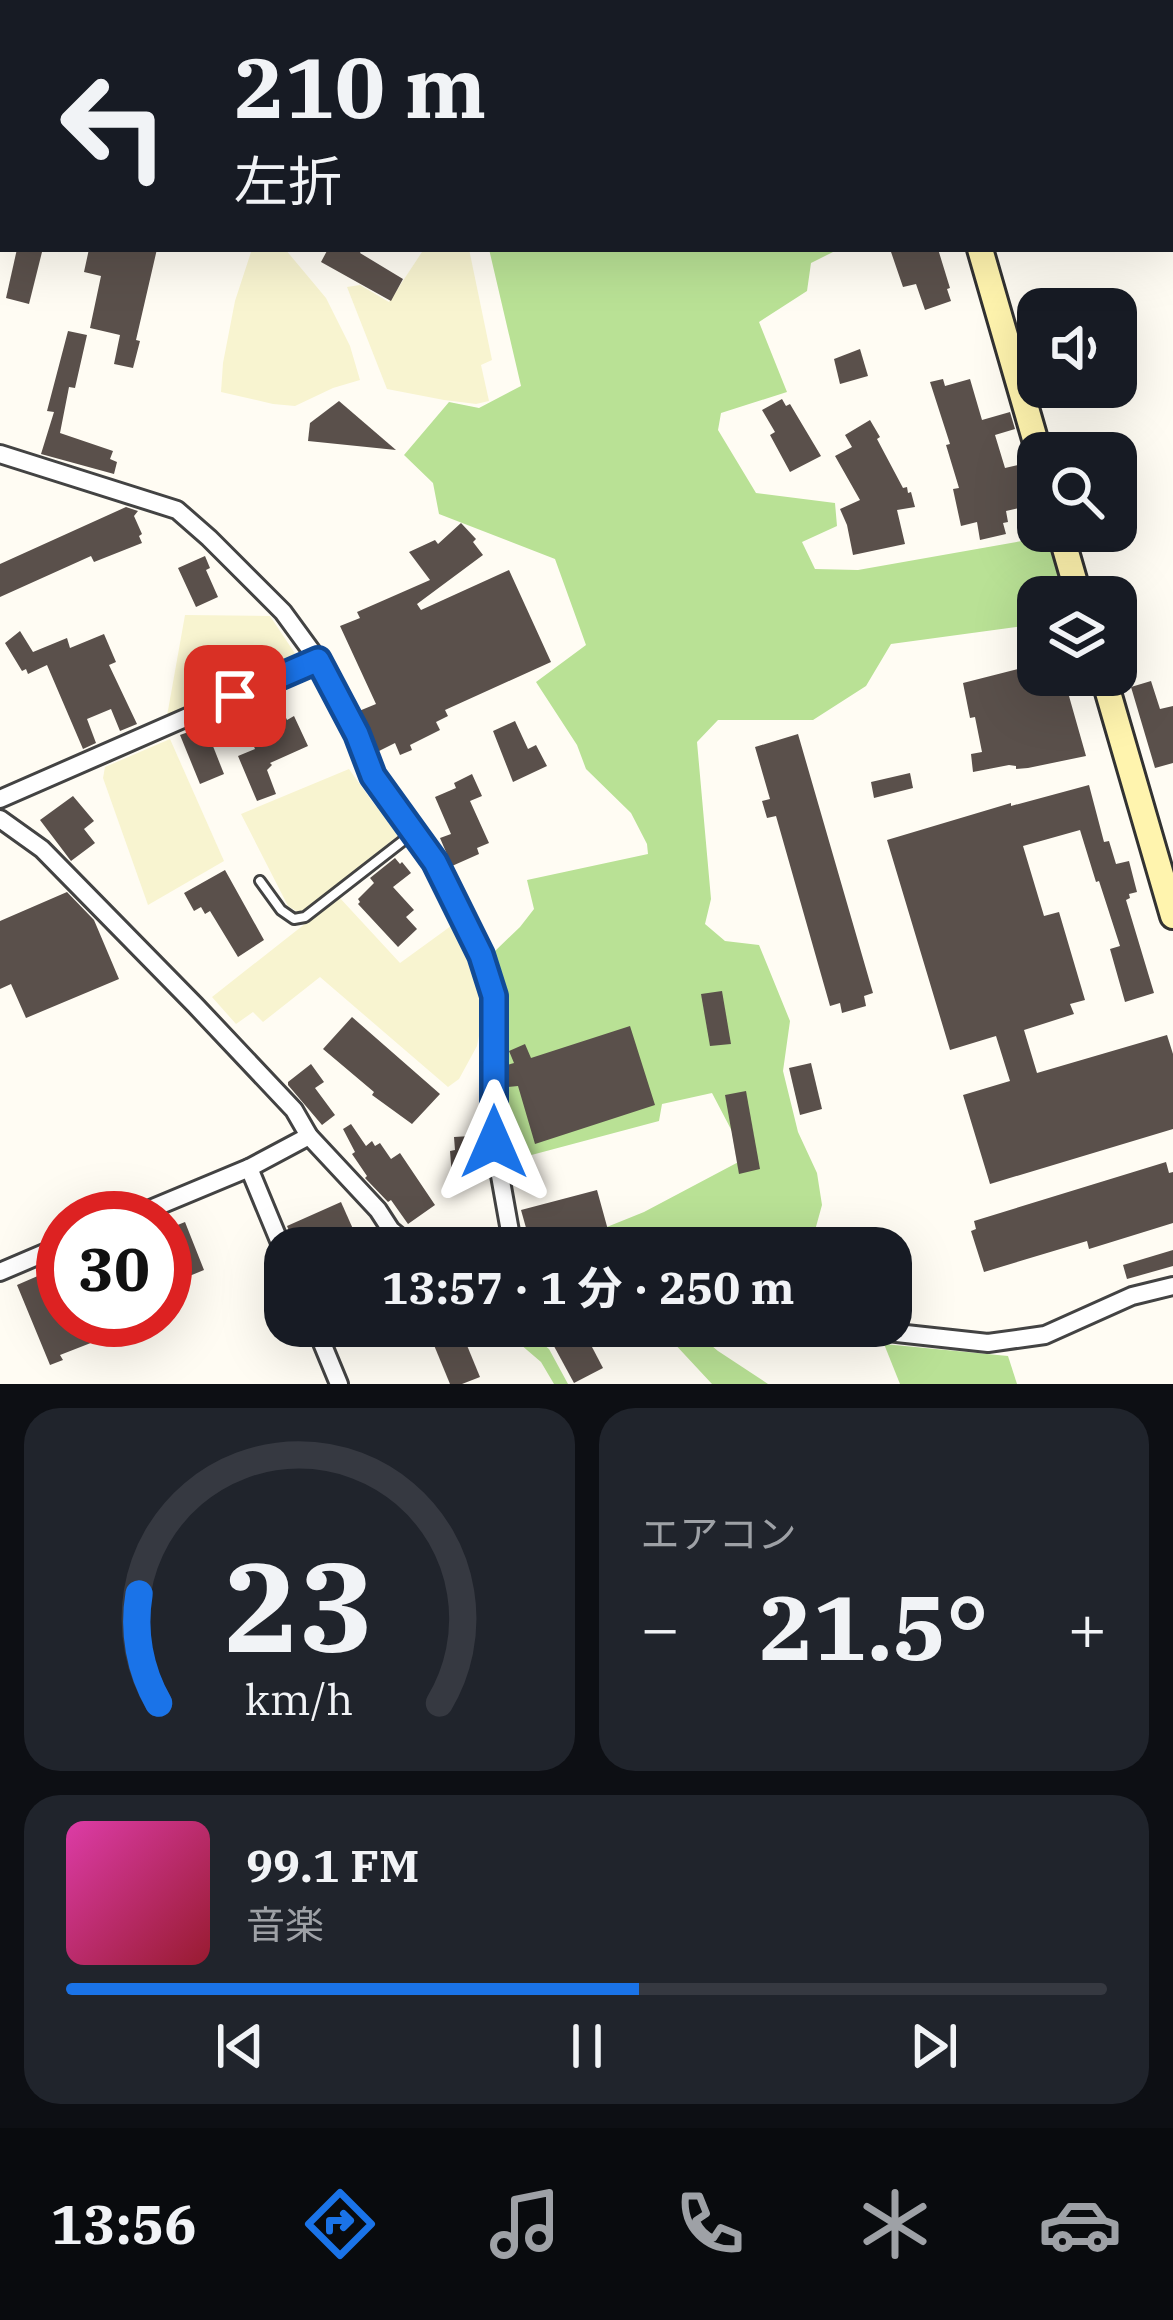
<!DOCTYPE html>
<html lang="ja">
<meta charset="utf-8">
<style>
:root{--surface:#171b24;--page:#20242c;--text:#f1f3f6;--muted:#9ea1a6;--line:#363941;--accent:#1a73e8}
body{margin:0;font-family:"IBM Plex Serif","Noto Sans JP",serif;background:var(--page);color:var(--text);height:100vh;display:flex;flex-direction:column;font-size:45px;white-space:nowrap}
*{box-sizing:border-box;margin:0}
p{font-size:39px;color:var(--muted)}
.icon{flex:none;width:66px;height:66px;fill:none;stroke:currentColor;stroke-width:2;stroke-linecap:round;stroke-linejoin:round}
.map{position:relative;height:1384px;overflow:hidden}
.details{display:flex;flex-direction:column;gap:24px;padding:24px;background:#0d0f14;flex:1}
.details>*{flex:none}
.banner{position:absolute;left:0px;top:0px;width:1173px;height:252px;box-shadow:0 12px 48px #0002;background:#171b24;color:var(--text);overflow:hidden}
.fabs{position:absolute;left:1017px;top:288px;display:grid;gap:24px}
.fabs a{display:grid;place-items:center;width:120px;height:120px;border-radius:24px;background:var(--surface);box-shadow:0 12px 48px #0002;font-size:60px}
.speed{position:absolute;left:36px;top:1191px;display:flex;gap:24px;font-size:60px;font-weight:700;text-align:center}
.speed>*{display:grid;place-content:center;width:156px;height:156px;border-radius:50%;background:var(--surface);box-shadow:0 12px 48px #0002;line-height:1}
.speed .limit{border:18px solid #d22;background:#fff;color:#111}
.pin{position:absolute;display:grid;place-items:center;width:102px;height:102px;color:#fff;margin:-51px;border-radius:24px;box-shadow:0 6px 18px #0006}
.me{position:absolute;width:132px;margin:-66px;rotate:0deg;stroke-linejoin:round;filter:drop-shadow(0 0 9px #0008)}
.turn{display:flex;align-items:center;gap:42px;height:252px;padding:0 36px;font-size:54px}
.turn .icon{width:156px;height:156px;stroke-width:2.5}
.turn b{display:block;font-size:84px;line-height:102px}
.big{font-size:90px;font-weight:700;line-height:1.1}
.details .tile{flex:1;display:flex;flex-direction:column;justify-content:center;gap:18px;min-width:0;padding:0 42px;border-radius:36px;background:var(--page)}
.details .dial{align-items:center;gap:0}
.dial svg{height:312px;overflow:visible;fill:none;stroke:var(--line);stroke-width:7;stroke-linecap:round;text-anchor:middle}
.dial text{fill:var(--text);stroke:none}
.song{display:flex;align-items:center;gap:36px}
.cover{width:144px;height:144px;border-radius:18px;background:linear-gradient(135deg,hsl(320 70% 55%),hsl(350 70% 35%))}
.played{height:12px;border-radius:6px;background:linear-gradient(90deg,var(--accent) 55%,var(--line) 55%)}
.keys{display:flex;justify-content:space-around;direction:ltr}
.heat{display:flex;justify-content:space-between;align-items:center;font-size:66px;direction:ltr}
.details .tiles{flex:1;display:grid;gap:24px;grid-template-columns:1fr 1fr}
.tile:last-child{grid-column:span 2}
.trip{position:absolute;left:264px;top:1227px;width:648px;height:120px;border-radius:36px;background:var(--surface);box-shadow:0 12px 48px #0002;font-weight:700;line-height:120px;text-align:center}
.tab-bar{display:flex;height:192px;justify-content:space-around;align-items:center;background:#090b0e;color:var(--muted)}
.tab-bar .icon{width:84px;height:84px}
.tab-bar .current{color:var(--accent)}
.tab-bar b{font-size:54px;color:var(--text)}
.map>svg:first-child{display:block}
</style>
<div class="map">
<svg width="1173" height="1384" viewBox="0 0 1173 1384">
<rect width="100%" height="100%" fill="#fffcf3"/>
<g fill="#f8f4d0">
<rect x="25" y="0" width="246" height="3"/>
<path d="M 252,249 L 285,249 L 326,298 L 350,346 L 360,380 L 333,388 L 295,406 L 273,404 L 221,392 L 223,363 L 235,301 Z"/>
<path d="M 424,249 L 469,249 L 492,360 L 481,365 L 489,401 L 476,404 L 444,400 L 387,389 L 347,287 L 360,285 L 389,302 Z"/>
<path d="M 185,615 L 270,616 L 298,658 L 167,716 Z"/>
<path d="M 170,739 L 224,861 L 148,905 L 103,778 L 105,767 Z"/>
<path d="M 349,769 L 374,804 L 401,833 L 307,909 L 298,912 L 288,906 L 241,814 Z"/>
<path d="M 339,897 L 400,963 L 451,926 L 476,974 L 484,1010 L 477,1046 L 459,1079 L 448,1087 L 320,977 L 263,1022 L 253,1012 L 236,1024 L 212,997 Z"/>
</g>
<g fill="#b9e195">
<path d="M 489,249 L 839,249 L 811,263 L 807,291 L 759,322 L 787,392 L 721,413 L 718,430 L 756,493 L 835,503 L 837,526 L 802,542 L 815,569 L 858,570 L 1050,536 L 1065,597 L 1038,597 L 1038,624 L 891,644 L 866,686 L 813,720 L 718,720 L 697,742 L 711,899 L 705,924 L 725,941 L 759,945 L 790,1021 L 783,1071 L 798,1132 L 817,1173 L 822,1205 L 814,1234 L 816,1248 L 522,1248 L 522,1245 L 582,1237 L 644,1212 L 746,1158 L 712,1093 L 662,1104 L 659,1121 L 505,1162 L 499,1144 L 502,1009 L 494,952 L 520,927 L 534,909 L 527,880 L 648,854 L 647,844 L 631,813 L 586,769 L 577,745 L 536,682 L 586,645 L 555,559 L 439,514 L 433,483 L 404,455 L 449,402 L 479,408 L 521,386 Z"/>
<path d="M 499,1326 L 520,1326 L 549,1349 L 568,1384 L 554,1384 L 541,1362 Z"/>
<path d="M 658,1326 L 688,1326 L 718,1351 L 768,1384 L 712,1384 Z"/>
<path d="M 884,1344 L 1008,1356 L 1017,1384 L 900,1384 Z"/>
</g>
<g fill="#5a504b">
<path d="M 17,249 L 42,252 L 29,304 L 6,298 Z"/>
<path d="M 89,249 L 157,249 L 136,340 L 140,341 L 133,368 L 114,364 L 120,335 L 90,328 L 101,276 L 84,272 Z"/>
<path d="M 328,249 L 362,249 L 360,253 L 403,279 L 391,301 L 321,262 Z"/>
<path d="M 890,249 L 938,249 L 950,288 L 947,289 L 951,301 L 925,310 L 916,284 L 903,287 Z"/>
<path d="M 1107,292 L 1114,305 L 1107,309 L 1074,309 Z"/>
<path d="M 68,331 L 87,335 L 75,388 L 69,387 L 60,433 L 113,451 L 110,459 L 117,462 L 114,474 L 41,454 L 54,412 L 47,411 Z"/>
<path d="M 860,349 L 868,376 L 840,384 L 834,359 Z"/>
<path d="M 943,379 L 945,386 L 970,379 L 982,420 L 1010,412 L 1015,429 L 995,435 L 1005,468 L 1026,463 L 1032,487 L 1029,488 L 1031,496 L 1020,498 L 1023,507 L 1006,511 L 1008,522 L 1003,523 L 1006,534 L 980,540 L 977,522 L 961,526 L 953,489 L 959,488 L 946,445 L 950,444 L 930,382 Z"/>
<path d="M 782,399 L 786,406 L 790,404 L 821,456 L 790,472 L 770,435 L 775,432 L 762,410 Z"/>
<path d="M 339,401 L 396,450 L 308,441 L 310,423 Z"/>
<path d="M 870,420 L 880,437 L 877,439 L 903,488 L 907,487 L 908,493 L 911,492 L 915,507 L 897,510 L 905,544 L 853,555 L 847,525 L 840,509 L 860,500 L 835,456 L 852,447 L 845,435 Z"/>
<path d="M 126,507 L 138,511 L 134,516 L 142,534 L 139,536 L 142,543 L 94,562 L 91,556 L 0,597 L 0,564 Z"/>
<path d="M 461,523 L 476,539 L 473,542 L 483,555 L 417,604 L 421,610 L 509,570 L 551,662 L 445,710 L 448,716 L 436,722 L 440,730 L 410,745 L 412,750 L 400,755 L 395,743 L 377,752 L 359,711 L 376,704 L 340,626 L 360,618 L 357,612 L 430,580 L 409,552 L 435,540 L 438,544 Z"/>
<path d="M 205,556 L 210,568 L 206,570 L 218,597 L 196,607 L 178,568 Z"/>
<path d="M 20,631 L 33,652 L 67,638 L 70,648 L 104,634 L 116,662 L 109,665 L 137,724 L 120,731 L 111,709 L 87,719 L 96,743 L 83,749 L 47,665 L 28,674 L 26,669 L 22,671 L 5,643 Z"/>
<path d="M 1030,666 L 1030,668 L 1038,666 L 1038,675 L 1063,675 L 1086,756 L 1028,768 L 1016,769 L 1016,766 L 1009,765 L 973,772 L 971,754 L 982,752 L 975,717 L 970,718 L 963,683 Z"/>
<path d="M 1151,681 L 1160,709 L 1173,706 L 1173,763 L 1155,768 L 1131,687 Z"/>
<path d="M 282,709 L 287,720 L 294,716 L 308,746 L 270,763 L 272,765 L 267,770 L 276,794 L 257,801 L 238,756 L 255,749 L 245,726 Z"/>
<path d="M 515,721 L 528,749 L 536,745 L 547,766 L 513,782 L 493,731 Z"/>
<path d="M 205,726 L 224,774 L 200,784 L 180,735 Z"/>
<path d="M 798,734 L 873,993 L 864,996 L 866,1006 L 842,1013 L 840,1003 L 830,1006 L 776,816 L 767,818 L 762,801 L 770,799 L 755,747 Z"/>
<path d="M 910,773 L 913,788 L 874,798 L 871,782 Z"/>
<path d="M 472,774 L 482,796 L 470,801 L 489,843 L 477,848 L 479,854 L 452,866 L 440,838 L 451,834 L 435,797 L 456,788 L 454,783 Z"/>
<path d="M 1089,785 L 1104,842 L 1109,841 L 1116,864 L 1129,861 L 1137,892 L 1129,894 L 1130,898 L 1126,900 L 1154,993 L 1125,1002 L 1110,949 L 1120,946 L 1099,881 L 1096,882 L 1080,830 L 1023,846 L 1044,916 L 1059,912 L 1085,1000 L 1070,1004 L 1074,1014 L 1024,1030 L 1037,1073 L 1167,1035 L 1173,1054 L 1173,1129 L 990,1184 L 963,1095 L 1010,1081 L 996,1036 L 950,1050 L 887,840 L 1011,803 L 1011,806 Z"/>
<path d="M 73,796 L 94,821 L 84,829 L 95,843 L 71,861 L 40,820 Z"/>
<path d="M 395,858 L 400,864 L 402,862 L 411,873 L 393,887 L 414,910 L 406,917 L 417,929 L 398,947 L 358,904 L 360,902 L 358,899 L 374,883 L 370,878 Z"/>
<path d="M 225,870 L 264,940 L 238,957 L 210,911 L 205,914 L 201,907 L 194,911 L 184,893 Z"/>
<path d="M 67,892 L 94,920 L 119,979 L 26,1018 L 11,984 L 0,989 L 0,921 Z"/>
<path d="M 722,991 L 731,1044 L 710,1046 L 701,994 Z"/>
<path d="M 352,1017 L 440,1094 L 412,1124 L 372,1095 L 374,1092 L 323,1049 Z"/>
<path d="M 630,1026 L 655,1105 L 535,1144 L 518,1086 L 507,1087 L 507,1065 L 514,1063 L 509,1051 L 525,1044 L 531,1058 Z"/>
<path d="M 811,1063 L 822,1109 L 800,1115 L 789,1068 Z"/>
<path d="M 311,1064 L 324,1082 L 315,1088 L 335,1115 L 322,1125 L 288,1085 L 288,1082 Z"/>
<path d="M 746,1091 L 760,1169 L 739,1174 L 725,1095 Z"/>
<path d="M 351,1124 L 366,1146 L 372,1141 L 375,1146 L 380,1143 L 391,1159 L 400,1153 L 435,1205 L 408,1224 L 391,1200 L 388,1202 L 365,1178 L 367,1176 L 352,1154 L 355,1152 L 343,1129 Z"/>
<path d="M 471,1136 L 472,1150 L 477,1150 L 479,1175 L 452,1177 L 450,1151 L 455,1150 L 454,1137 Z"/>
<path d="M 1166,1162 L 1169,1173 L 1173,1172 L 1173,1223 L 1089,1249 L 1087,1241 L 984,1272 L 971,1231 L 976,1229 L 974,1221 Z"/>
<path d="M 597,1190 L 608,1230 L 560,1244 L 557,1234 L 530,1242 L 521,1210 Z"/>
<path d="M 341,1202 L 353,1229 L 309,1248 L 296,1248 L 287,1226 Z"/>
<path d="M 185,1222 L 204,1270 L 187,1277 L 174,1247 L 165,1251 L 165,1230 Z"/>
<path d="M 1173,1250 L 1173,1266 L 1127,1279 L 1123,1265 Z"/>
<path d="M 63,1265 L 63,1320 L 96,1320 L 102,1336 L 101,1339 L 60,1355 L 63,1360 L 50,1365 L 17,1285 Z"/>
<path d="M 403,1326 L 413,1326 L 417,1336 L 398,1345 L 391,1332 Z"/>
<path d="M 446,1326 L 459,1326 L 480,1377 L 462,1384 L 450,1384 L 429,1333 Z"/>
<path d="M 543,1326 L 581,1326 L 603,1368 L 574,1383 Z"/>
</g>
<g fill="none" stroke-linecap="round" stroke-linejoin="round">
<defs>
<path id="service" d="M 260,881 L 281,910 L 294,919 L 305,917 L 413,833"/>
<g id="minor">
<path d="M 294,3 L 298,0"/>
<path d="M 0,180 L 3,178"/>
<path d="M 0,454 L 177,510 L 209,538 L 283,612 L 318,660 L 357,734 L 373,776 L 435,862 L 481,955 L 494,996 L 494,1142 L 513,1248"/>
<path d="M 0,799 L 318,660"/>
<path d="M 0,819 L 42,849 L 195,1005 L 294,1110 L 309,1136 L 378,1210 L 391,1230 L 413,1248"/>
<path d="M 249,1168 L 285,1255"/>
<path d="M 129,1218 L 249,1168 L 309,1136"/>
<path d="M 0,1272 L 63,1245"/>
<path d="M 315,1326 L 339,1384"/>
<path d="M 833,1326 L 988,1343 L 1045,1335 L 1132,1296 L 1173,1286"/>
</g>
<g id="secondary">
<path d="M 926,0 L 927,3"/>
<path d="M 980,249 L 1039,453"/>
<path d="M 1060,531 L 1079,597"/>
<path d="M 1103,675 L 1173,916"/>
</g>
</defs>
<use href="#service" stroke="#434343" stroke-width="14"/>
<use href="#minor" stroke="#434343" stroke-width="22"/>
<use href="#secondary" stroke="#323232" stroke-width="30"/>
<use href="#service" stroke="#fff" stroke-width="8"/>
<use href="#minor" stroke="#fff" stroke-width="16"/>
<use href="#secondary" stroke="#fff4ae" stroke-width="24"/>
</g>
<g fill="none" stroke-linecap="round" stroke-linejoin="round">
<defs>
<path id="route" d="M 235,696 L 318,660 L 357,734 L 373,776 L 435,862 L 481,955 L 494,996 L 494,1142"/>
</defs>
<use href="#route" stroke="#114b97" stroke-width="30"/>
<use href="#route" stroke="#1a73e8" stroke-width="21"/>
</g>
</svg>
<div class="fabs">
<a><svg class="icon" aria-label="sound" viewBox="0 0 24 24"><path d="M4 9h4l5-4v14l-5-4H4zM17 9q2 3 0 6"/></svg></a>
<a><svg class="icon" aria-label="search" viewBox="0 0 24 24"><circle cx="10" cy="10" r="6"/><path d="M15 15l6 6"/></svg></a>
<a><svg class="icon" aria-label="layers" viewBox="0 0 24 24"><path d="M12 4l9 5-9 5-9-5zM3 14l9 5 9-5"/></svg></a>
</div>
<div class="speed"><div class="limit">30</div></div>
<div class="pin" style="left:235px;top:696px;background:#d93025"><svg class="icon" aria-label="arrive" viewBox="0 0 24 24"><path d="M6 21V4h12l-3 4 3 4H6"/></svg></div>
<svg class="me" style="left:494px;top:1142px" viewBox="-20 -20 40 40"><path d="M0-17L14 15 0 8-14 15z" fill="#1a73e8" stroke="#fff" stroke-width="4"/></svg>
<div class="trip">13:57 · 1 分 · 250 m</div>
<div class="banner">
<div class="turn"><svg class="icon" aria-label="left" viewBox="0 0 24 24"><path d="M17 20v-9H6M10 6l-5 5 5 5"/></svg><div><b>210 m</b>左折</div></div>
</div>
</div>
<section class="details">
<div class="tiles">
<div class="tile dial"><svg viewBox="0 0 100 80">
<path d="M14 69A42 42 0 1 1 86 69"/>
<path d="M14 69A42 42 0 0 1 9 41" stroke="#1a73e8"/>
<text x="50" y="56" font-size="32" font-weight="700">23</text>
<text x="50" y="72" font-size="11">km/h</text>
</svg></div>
<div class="tile"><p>エアコン</p>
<div class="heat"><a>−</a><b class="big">21.5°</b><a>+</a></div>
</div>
<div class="tile">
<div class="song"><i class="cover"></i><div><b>99.1 FM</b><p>音楽</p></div></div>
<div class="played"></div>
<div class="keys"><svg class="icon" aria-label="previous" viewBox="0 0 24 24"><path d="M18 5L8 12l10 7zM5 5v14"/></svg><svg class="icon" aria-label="pause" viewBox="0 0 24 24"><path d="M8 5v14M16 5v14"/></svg><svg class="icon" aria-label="next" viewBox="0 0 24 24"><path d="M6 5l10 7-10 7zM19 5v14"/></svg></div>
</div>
</div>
</section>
<nav class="tab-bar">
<b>13:56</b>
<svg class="icon current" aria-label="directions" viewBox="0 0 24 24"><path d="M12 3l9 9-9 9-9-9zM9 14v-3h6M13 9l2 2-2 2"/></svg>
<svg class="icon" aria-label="music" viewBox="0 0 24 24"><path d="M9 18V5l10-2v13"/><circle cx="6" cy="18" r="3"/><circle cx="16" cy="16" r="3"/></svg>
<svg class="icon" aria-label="phone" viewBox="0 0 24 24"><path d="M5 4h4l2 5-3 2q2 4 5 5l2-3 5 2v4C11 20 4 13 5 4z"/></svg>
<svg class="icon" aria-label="climate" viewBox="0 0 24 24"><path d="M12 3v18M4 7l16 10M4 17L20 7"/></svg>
<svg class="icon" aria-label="car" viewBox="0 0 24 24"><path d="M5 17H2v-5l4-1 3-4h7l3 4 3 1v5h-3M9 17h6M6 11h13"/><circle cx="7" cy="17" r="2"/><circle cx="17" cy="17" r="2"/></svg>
</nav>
